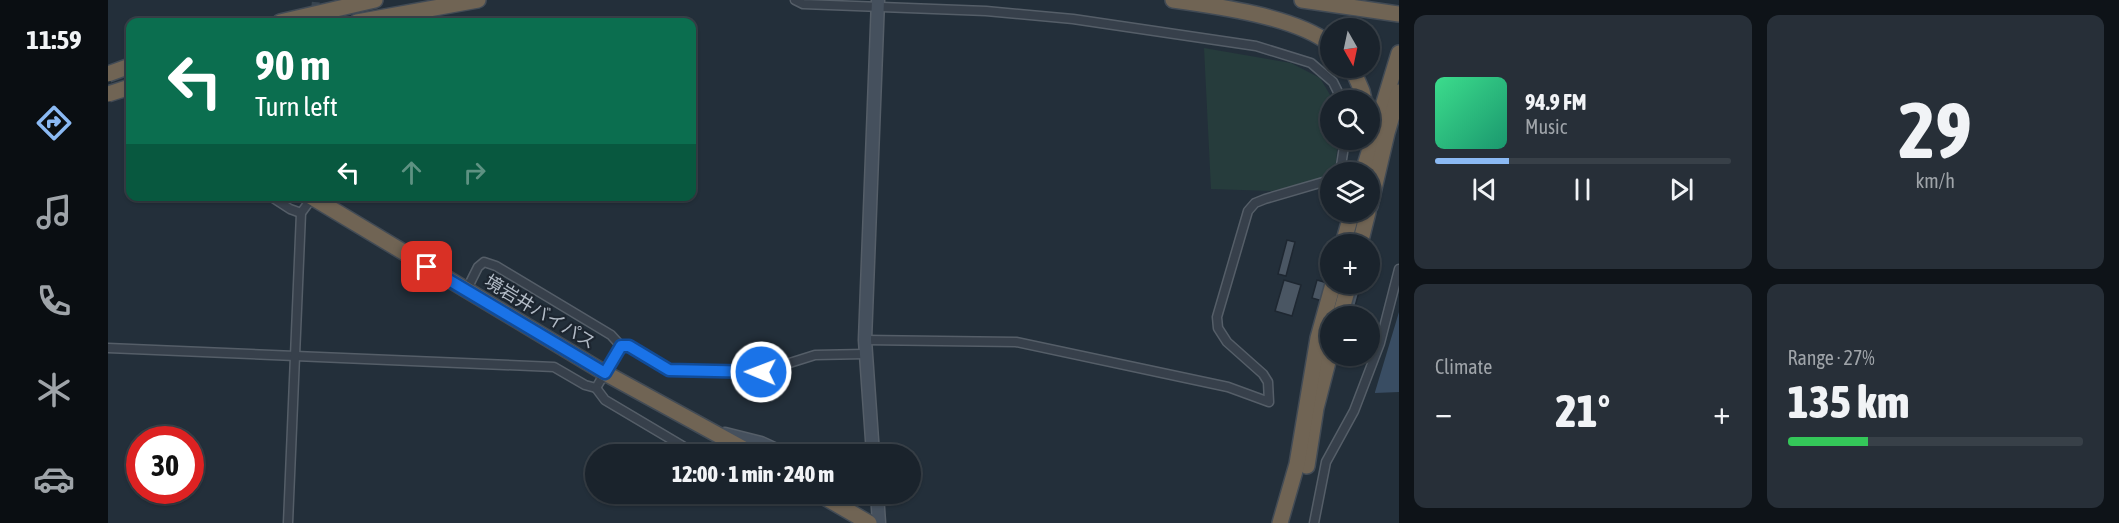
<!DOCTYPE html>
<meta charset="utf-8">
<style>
:root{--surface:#1a232c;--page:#272f38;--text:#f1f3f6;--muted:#9fa4a9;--line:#384048;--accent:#8bb9f3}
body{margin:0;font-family:"Asap Condensed","Noto Sans JP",sans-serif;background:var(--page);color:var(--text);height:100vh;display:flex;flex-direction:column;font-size:22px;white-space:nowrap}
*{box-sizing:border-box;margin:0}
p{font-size:20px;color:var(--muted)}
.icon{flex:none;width:33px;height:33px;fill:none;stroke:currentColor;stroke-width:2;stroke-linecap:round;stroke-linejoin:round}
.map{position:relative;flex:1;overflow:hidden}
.sheet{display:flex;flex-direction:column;gap:15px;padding:15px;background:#0e1318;width:720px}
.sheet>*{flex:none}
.guide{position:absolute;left:18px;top:18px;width:570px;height:183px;border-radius:12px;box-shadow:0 2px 4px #0004,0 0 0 2px var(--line);background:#0b6e4f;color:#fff;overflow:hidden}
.needle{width:39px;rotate:171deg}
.fabs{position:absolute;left:1212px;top:18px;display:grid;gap:12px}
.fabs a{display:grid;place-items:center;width:60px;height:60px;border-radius:50%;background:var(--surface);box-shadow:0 2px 4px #0004,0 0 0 2px var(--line);font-size:30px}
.speed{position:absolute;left:18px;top:426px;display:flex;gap:12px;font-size:30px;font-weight:700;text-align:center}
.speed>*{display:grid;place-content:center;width:78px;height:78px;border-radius:50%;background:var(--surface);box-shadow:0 2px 4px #0004,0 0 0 2px var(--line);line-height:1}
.speed .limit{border:9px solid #d22;background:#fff;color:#111}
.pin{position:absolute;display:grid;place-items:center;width:51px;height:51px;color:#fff;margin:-26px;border-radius:12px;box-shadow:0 3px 9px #0006}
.me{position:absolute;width:66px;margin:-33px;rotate:271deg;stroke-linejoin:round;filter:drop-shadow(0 0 4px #0008)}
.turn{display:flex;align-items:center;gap:21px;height:126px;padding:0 30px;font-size:27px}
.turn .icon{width:78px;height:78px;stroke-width:2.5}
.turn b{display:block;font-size:42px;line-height:51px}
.lanes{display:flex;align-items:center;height:57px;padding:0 30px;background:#0003;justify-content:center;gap:30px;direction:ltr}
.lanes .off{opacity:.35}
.big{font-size:45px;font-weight:800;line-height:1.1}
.sheet .widget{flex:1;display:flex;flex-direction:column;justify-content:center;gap:9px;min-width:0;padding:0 21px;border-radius:12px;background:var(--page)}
.sheet .dial{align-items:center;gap:0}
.dial b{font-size:78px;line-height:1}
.song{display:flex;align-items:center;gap:18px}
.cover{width:72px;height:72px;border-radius:9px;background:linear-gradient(135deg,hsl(150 70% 55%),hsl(160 70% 35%))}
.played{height:6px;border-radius:3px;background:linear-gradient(90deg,var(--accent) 25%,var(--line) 25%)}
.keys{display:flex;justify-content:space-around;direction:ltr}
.heat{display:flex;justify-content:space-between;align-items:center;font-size:33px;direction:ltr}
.charge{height:9px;border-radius:4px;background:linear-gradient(90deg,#34c759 27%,var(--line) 0)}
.sheet .tiles{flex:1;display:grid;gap:15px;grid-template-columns:repeat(2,1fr)}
.trip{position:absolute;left:477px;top:444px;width:336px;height:60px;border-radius:30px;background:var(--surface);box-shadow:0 2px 4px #0004,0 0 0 2px var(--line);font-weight:800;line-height:60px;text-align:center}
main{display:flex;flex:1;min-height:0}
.tabs{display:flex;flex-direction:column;width:108px;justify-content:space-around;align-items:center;background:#0a0e12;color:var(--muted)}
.tabs .icon{width:42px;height:42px}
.tabs .current{color:var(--accent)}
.tabs b{font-size:27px;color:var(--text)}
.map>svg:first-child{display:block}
</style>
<main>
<nav class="tabs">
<b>11:59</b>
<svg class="icon current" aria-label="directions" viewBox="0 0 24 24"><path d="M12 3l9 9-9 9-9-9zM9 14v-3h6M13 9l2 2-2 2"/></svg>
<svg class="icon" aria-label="music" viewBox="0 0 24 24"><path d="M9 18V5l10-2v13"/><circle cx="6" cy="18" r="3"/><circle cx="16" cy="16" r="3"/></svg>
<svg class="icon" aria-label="phone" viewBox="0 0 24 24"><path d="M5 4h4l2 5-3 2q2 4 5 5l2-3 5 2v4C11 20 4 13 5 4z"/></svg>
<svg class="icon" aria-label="climate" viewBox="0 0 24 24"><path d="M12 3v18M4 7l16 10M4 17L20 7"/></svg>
<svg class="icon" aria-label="car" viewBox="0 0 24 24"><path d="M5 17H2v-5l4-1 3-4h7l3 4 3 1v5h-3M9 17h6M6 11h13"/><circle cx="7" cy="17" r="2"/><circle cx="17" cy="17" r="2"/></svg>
</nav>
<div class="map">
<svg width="1291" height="523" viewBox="0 0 1291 523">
<rect width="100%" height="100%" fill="#232f3a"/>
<path fill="#263c3c" d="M 1096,48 L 1183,63 L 1212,78 L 1225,100 L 1222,100 L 1222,140 L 1230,140 L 1227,171 L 1216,179 L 1164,191 L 1103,189 Z"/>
<path fill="#394d63" d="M 1291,312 L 1291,392 L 1267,393 L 1267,392 Z"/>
<g fill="#4a5663" stroke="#1e2731" stroke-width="1.5">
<path d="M 1179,240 L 1187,242 L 1178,276 L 1170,274 Z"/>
<path d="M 1176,280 L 1193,285 L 1184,316 L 1167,311 Z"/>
<path d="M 1209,280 L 1251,292 L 1246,310 L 1204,298 Z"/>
</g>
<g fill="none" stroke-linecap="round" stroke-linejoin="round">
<path stroke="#38444f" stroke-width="8" stroke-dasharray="8 4" stroke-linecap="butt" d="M 206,22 L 208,0"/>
<defs>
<g id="street">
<path d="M 687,0 L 695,4 L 878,11 L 965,19 L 1148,46 L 1203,63 L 1225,82 L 1234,100"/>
<path d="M 1232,172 L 1237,140"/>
<path d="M 162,196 L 182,209 L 193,213"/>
<path d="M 358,291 L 370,267 L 376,262 L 388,266 L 503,335 L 513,346"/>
<path d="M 757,340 L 908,342 L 1120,387 L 1161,402 L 1160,382 L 1155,374 L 1119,342 L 1110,328 L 1109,317 L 1140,211 L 1147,203 L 1157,199 L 1222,180"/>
<path d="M 0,348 L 446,367 L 477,385 L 488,388 L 513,346 L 521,346 L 561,371 L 653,372 L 707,355 L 757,354"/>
<path d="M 488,388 L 497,400 L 588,454"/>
<path d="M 180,523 L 193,213 L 204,198"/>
<path d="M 1206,523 L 1218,462 L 1246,411 L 1272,343 L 1291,269"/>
</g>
<g id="secondary">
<path d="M 617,434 L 653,443 L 677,454"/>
<path d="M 765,454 L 757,340 L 770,0"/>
<path d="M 769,494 L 771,523"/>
</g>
<g id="highway">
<path d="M 1065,0 C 1110,6 1188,17 1222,44"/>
<path d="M 1194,0 L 1291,14"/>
<path d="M 172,22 L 267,0"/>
<path d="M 249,22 L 370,0"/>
<path d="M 1244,68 L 1254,91 L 1256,100"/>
<path d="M 1255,172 L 1291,53"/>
<path d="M 202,196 L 497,373 L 645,454"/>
<path d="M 1262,206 L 1279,133 L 1291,92"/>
<path d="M 1235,244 L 1244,212"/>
<path d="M 1252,244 L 1260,212"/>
<path d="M 1232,316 L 1241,284"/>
<path d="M 1199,466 L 1208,408 L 1222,354"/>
<path d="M 711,494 L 761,523"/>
<path d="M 1172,523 L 1189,464 L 1210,338 L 1225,284"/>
</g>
</defs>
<use href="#street" stroke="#555e68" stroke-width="11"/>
<use href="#secondary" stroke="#555e68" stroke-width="15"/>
<use href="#highway" stroke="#424b55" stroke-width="18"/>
<use href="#street" stroke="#37404b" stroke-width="8"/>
<use href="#secondary" stroke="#45505d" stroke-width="12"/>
<use href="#highway" stroke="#706454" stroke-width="15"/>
<defs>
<g id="highway-bridge">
<path d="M 0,74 L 22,66"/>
<path d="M 0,94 L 22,87"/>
</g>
</defs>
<use href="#highway-bridge" stroke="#424b55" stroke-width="18" stroke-linecap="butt"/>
<use href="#highway-bridge" stroke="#706454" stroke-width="15"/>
</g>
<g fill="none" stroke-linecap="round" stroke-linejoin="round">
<defs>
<path id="route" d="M 319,267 L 497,373 L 513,346 L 521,346 L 561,370 L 653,372"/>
</defs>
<use href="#route" stroke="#114b97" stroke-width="15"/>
<use href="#route" stroke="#1a73e8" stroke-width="10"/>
</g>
<g text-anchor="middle" stroke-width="4.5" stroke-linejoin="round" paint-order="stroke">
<g font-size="18" fill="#b2bbc6" stroke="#1c252f">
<text transform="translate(432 312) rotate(31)" y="6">境岩井バイパス</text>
</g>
</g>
</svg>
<div class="fabs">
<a><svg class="needle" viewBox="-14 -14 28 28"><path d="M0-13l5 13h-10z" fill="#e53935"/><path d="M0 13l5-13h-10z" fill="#9fa4a9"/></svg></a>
<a><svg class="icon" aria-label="search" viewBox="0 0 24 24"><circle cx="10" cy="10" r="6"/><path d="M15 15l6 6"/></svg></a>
<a><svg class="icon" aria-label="layers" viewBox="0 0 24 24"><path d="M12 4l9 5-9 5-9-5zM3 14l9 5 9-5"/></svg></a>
<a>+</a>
<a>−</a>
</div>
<div class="speed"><div class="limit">30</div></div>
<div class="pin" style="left:319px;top:267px;background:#d93025"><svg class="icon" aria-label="arrive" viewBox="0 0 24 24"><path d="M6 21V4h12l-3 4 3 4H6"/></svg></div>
<svg class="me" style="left:653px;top:372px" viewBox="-20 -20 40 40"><circle r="17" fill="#1a73e8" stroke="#fff" stroke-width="3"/><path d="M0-11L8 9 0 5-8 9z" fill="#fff"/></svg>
<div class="trip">12:00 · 1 min · 240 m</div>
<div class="guide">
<div class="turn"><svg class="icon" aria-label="left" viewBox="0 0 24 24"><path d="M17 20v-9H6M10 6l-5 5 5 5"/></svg><div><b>90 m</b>Turn left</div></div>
<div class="lanes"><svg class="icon" aria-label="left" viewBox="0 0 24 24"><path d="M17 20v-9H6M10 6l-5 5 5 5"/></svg><svg class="icon off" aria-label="ahead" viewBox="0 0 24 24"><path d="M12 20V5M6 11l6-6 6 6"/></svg><svg class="icon off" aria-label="right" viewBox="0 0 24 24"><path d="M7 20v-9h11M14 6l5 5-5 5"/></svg></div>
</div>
</div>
<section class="sheet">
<div class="tiles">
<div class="widget">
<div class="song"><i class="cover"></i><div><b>94.9 FM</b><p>Music</p></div></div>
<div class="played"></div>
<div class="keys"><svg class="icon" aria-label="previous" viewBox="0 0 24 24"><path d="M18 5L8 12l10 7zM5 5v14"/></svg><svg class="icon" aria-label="pause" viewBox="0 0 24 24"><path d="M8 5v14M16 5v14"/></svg><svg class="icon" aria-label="next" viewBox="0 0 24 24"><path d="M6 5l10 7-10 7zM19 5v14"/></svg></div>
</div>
<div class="widget dial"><b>29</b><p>km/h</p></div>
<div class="widget"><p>Climate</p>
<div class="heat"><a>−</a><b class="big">21°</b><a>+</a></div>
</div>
<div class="widget"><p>Range · 27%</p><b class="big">135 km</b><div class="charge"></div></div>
</div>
</section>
</main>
